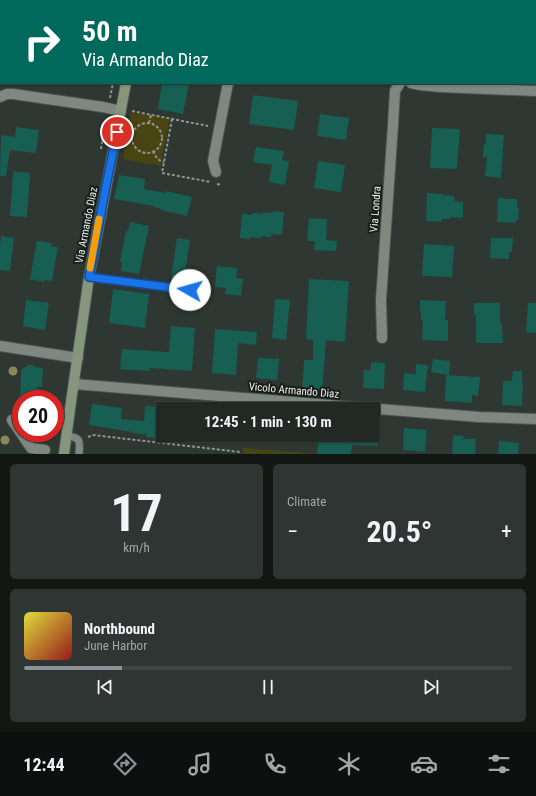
<!DOCTYPE html>
<meta charset="utf-8">
<style>
:root{--surface:#222925;--page:#2e3532;--text:#f1f3f6;--muted:#a2a6a7;--line:#3f4542;--accent:#8c9099}
body{margin:0;font-family:"Roboto Condensed",sans-serif;background:var(--page);color:var(--text);height:100vh;display:flex;flex-direction:column;font-size:15px;white-space:nowrap}
*{box-sizing:border-box;margin:0}
p{font-size:13px;color:var(--muted)}
.icon{flex:none;width:22px;height:22px;fill:none;stroke:currentColor;stroke-width:2;stroke-linecap:round;stroke-linejoin:round}
.map{position:relative;height:454px;overflow:hidden}
.panel{display:flex;flex-direction:column;gap:10px;padding:10px;background:#131714;flex:1}
.panel>*{flex:none}
.top-card{position:absolute;left:0px;top:0px;width:536px;height:84px;box-shadow:0 1px 3px #0004,0 0 0 1px var(--line);background:#00695c;color:#fff;overflow:hidden}
.speed{position:absolute;left:12px;top:390px;display:flex;gap:8px;font-size:20px;font-weight:700;text-align:center}
.speed>*{display:grid;place-content:center;width:52px;height:52px;border-radius:50%;background:var(--surface);box-shadow:0 1px 3px #0004,0 0 0 1px var(--line);line-height:1}
.speed .limit{border:6px solid #d22;background:#fff;color:#111}
.pin{position:absolute;display:grid;place-items:center;width:34px;height:34px;color:#fff;margin:-17px;border:2px solid #fff;border-radius:50%;box-shadow:0 1px 4px #0007}
.me{position:absolute;width:44px;margin:-22px;rotate:277deg;stroke-linejoin:round;filter:drop-shadow(0 0 3px #0008)}
.turn{display:flex;align-items:center;gap:14px;height:84px;padding:0 16px;font-size:18px}
.turn .icon{width:52px;height:52px;stroke-width:2.5}
.turn b{display:block;font-size:28px;line-height:34px}
.big{font-size:30px;font-weight:700;line-height:1.1}
.panel .card{flex:1;display:flex;flex-direction:column;justify-content:center;gap:6px;min-width:0;padding:0 14px;border-radius:6px;background:var(--page)}
.panel .dial{align-items:center;gap:0}
.dial b{font-size:52px;line-height:1}
.song{display:flex;align-items:center;gap:12px}
.cover{width:48px;height:48px;border-radius:6px;background:linear-gradient(135deg,hsl(60 70% 55%),hsl(0 70% 35%))}
.played{height:4px;border-radius:2px;background:linear-gradient(90deg,var(--accent) 20%,var(--line) 20%)}
.keys{display:flex;justify-content:space-around;direction:ltr}
.heat{display:flex;justify-content:space-between;align-items:center;font-size:22px;direction:ltr}
.panel .tiles{flex:1;display:grid;gap:10px;grid-template-columns:1fr 1fr}
.card:last-child{grid-column:span 2}
.trip{position:absolute;left:156px;top:402px;width:224px;height:40px;border-radius:0px;background:var(--surface);box-shadow:0 1px 3px #0004,0 0 0 1px var(--line);font-weight:700;line-height:40px;text-align:center}
.menu{display:flex;height:64px;justify-content:space-around;align-items:center;background:#0e100f;color:var(--muted)}
.menu .icon{width:28px;height:28px}
.menu .on{color:var(--accent)}
.menu b{font-size:18px;color:var(--text)}
.map>svg:first-child{display:block}
</style>
<div class="map">
<svg width="536" height="454" viewBox="0 0 536 454">
<rect width="100%" height="100%" fill="#2e3731"/>
<g fill="#494513">
<rect x="415" y="0" width="95" height="1"/>
<path d="M 131,112 L 170,119 L 160,166 L 123,159 Z"/>
<path d="M 243,448 L 318,454 L 243,454 Z"/>
</g>
<g fill="#165f52">
<path d="M 162,83 L 189,83 L 183,114 L 158,109 Z"/>
<path d="M 253,95 L 298,101 L 294,130 L 249,124 Z"/>
<path d="M 320,114 L 349,118 L 346,140 L 317,136 Z"/>
<path d="M 16,127 L 39,130 L 36,153 L 10,150 L 6,176 L 0,176 L 1,135 L 15,137 Z"/>
<path d="M 432,128 L 460,129 L 457,169 L 430,168 Z"/>
<path d="M 486,134 L 504,135 L 501,178 L 485,176 L 487,157 L 483,157 L 484,144 L 486,144 Z"/>
<path d="M 256,147 L 284,151 L 282,160 L 289,161 L 285,185 L 269,182 L 272,165 L 253,162 Z"/>
<path d="M 318,161 L 345,165 L 341,192 L 314,188 Z"/>
<path d="M 13,171 L 30,173 L 27,217 L 10,216 Z"/>
<path d="M 119,175 L 145,179 L 144,189 L 166,193 L 166,191 L 192,197 L 187,216 L 161,210 L 162,209 L 154,207 L 154,206 L 114,199 Z"/>
<path d="M 427,193 L 443,194 L 443,195 L 454,196 L 454,201 L 463,202 L 463,218 L 450,217 L 450,219 L 442,219 L 442,222 L 426,221 Z"/>
<path d="M 498,198 L 517,199 L 517,207 L 519,207 L 518,220 L 516,220 L 516,223 L 497,222 Z"/>
<path d="M 273,211 L 284,212 L 282,235 L 271,234 L 271,237 L 261,236 L 261,238 L 250,237 L 250,239 L 240,238 L 242,214 L 252,215 L 252,213 L 263,214 L 263,212 L 273,213 Z"/>
<path d="M 309,218 L 327,219 L 326,240 L 337,241 L 336,251 L 314,250 L 315,241 L 307,241 Z"/>
<path d="M 130,222 L 149,226 L 139,274 L 121,271 L 122,262 L 120,262 L 126,231 L 128,231 Z"/>
<path d="M 1,236 L 14,238 L 10,271 L 0,270 L 0,247 Z"/>
<path d="M 177,238 L 190,240 L 184,280 L 171,278 Z"/>
<path d="M 491,238 L 513,238 L 512,252 L 509,252 L 509,259 L 490,258 Z"/>
<path d="M 37,241 L 52,243 L 51,246 L 58,247 L 52,281 L 45,280 L 44,282 L 30,279 Z"/>
<path d="M 424,244 L 454,246 L 452,277 L 422,276 Z"/>
<path d="M 217,266 L 237,268 L 236,278 L 243,279 L 241,296 L 225,294 L 226,288 L 215,287 Z"/>
<path d="M 309,279 L 349,281 L 345,342 L 326,340 L 322,394 L 302,393 L 304,360 L 313,360 L 313,340 L 306,339 Z"/>
<path d="M 113,289 L 149,294 L 145,328 L 109,323 Z"/>
<path d="M 275,299 L 290,300 L 286,340 L 272,338 Z"/>
<path d="M 26,300 L 49,303 L 45,330 L 23,326 Z"/>
<path d="M 420,300 L 446,301 L 445,320 L 448,320 L 448,341 L 422,340 L 423,320 L 421,320 L 421,312 L 420,312 Z"/>
<path d="M 474,303 L 500,303 L 500,324 L 502,324 L 503,343 L 476,343 L 476,315 L 474,315 Z"/>
<path d="M 528,303 L 536,303 L 536,333 L 526,332 Z"/>
<path d="M 171,326 L 195,328 L 192,371 L 150,368 L 150,371 L 120,369 L 122,349 L 169,352 Z"/>
<path d="M 215,329 L 257,332 L 256,345 L 238,343 L 236,375 L 212,373 Z"/>
<path d="M 258,358 L 279,359 L 277,380 L 256,378 Z"/>
<path d="M 433,359 L 450,361 L 449,375 L 431,372 Z"/>
<path d="M 371,362 L 385,363 L 384,389 L 363,388 L 364,370 L 371,370 Z"/>
<path d="M 416,364 L 428,365 L 425,392 L 403,390 L 404,373 L 416,374 Z"/>
<path d="M 28,365 L 33,365 L 35,367 L 43,368 L 42,387 L 37,387 L 36,399 L 20,399 L 21,370 Z"/>
<path d="M 513,371 L 522,371 L 522,382 L 523,382 L 522,406 L 502,405 L 503,381 L 512,381 Z"/>
<path d="M 446,375 L 480,377 L 478,396 L 472,395 L 472,403 L 445,401 Z"/>
<path d="M 92,404 L 122,408 L 121,419 L 144,421 L 145,406 L 163,407 L 163,439 L 146,437 L 146,434 L 132,433 L 132,432 L 89,425 Z"/>
<path d="M 404,428 L 427,430 L 425,452 L 403,450 Z"/>
<path d="M 319,435 L 379,435 L 378,446 L 352,445 L 351,454 L 317,454 Z"/>
<path d="M 453,435 L 464,436 L 463,439 L 476,439 L 475,454 L 452,454 Z"/>
<path d="M 499,441 L 519,443 L 518,454 L 498,454 Z"/>
</g>
<g fill="none" stroke-linecap="round" stroke-linejoin="round">
<defs>
<g id="lane">
<path d="M 89,277 L 190,290"/>
<path d="M 66,436 C 81,437 80,441 79,454"/>
</g>
<g id="street">
<path d="M 401,1 L 401,0"/>
<path d="M 0,10 L 1,10"/>
<path d="M 411,83 L 420,85 L 441,87 L 536,91"/>
<path d="M 0,97 L 7,94 L 13,94 L 103,107 L 121,111"/>
<path d="M 216,172 L 213,161 L 228,83"/>
<path d="M 382,338 L 381,300 L 393,125 L 395,91 L 400,83"/>
<path d="M 0,346 L 78,358"/>
<path d="M 74,384 L 341,406 L 479,417 L 536,419"/>
<path d="M 12,420 L 31,448 L 45,450"/>
</g>
<g id="secondary">
<path d="M 140,1 L 140,0"/>
<path d="M 64,454 L 71,402 L 89,277 L 126,83"/>
</g>
</defs>
<use href="#lane" stroke="#4d554f" stroke-width="9"/>
<use href="#street" stroke="#4d554f" stroke-width="12"/>
<use href="#secondary" stroke="#4d554f" stroke-width="12"/>
<g stroke="#8e9590" stroke-width="2" stroke-dasharray="3 2" stroke-linecap="butt">
<path d="M 454,0 L 456,1"/>
<path d="M 482,1 L 483,0"/>
<path d="M 110,98 L 113,83"/>
<path d="M 132,111 L 208,126"/>
<path d="M 172,119 L 162,173 L 211,182"/>
<path d="M 149,123 L 151,115"/>
<circle cx="147" cy="138" r="15"/>
<path d="M 101,149 L 106,119"/>
<path d="M 153,151 C 156,157 157,160 164,162"/>
<path d="M 217,184 L 222,185"/>
<path d="M 88,437 L 93,435 L 240,452 L 240,454"/>
</g>
<use href="#lane" stroke="#7e8880" stroke-width="7"/>
<use href="#street" stroke="#7e8880" stroke-width="10"/>
<use href="#secondary" stroke="#85967c" stroke-width="10"/>
</g>
<g fill="#878859">
<circle cx="13" cy="371" r="4.5"/>
<circle cx="5" cy="440" r="4.5"/>
</g>
<g fill="none" stroke-linecap="round" stroke-linejoin="round">
<defs>
<path id="route" d="M 117,132 L 106,186 L 89,277 L 190,290"/>
</defs>
<use href="#route" stroke="#114b97" stroke-width="10"/>
<use href="#route" stroke="#1a73e8" stroke-width="7"/>
<path stroke="#f59e0b" stroke-width="7" d="M 90,268 L 99,219"/>
</g>
<g text-anchor="middle" stroke-width="4" stroke-linejoin="round" paint-order="stroke">
<g font-size="11" fill="#e9eeea" stroke="#191d1b">
<text transform="translate(375 209) rotate(-86)" y="4">Via Londra</text>
<text transform="translate(86 225) rotate(-79)" y="4">Via Armando Diaz</text>
<text transform="translate(294 390) rotate(5)" y="4">Vicolo Armando Diaz</text>
</g>
</g>
</svg>
<div class="speed"><div class="limit">20</div></div>
<div class="pin" style="left:117px;top:132px;background:#d93025"><svg class="icon" aria-label="arrive" viewBox="0 0 24 24"><path d="M6 21V4h12l-3 4 3 4H6"/></svg></div>
<svg class="me" style="left:190px;top:290px" viewBox="-20 -20 40 40"><circle r="19" fill="#fff"/><path d="M0-13L10 11 0 6-10 11z" fill="#1a73e8"/></svg>
<div class="trip">12:45 · 1 min · 130 m</div>
<div class="top-card">
<div class="turn"><svg class="icon" aria-label="right" viewBox="0 0 24 24"><path d="M7 20v-9h11M14 6l5 5-5 5"/></svg><div><b>50 m</b>Via Armando Diaz</div></div>
</div>
</div>
<section class="panel">
<div class="tiles">
<div class="card dial"><b>17</b><p>km/h</p></div>
<div class="card"><p>Climate</p>
<div class="heat"><a>−</a><b class="big">20.5°</b><a>+</a></div>
</div>
<div class="card">
<div class="song"><i class="cover"></i><div><b>Northbound</b><p>June Harbor</p></div></div>
<div class="played"></div>
<div class="keys"><svg class="icon" aria-label="previous" viewBox="0 0 24 24"><path d="M18 5L8 12l10 7zM5 5v14"/></svg><svg class="icon" aria-label="pause" viewBox="0 0 24 24"><path d="M8 5v14M16 5v14"/></svg><svg class="icon" aria-label="next" viewBox="0 0 24 24"><path d="M6 5l10 7-10 7zM19 5v14"/></svg></div>
</div>
</div>
</section>
<nav class="menu">
<b>12:44</b>
<svg class="icon on" aria-label="directions" viewBox="0 0 24 24"><path d="M12 3l9 9-9 9-9-9zM9 14v-3h6M13 9l2 2-2 2"/></svg>
<svg class="icon" aria-label="music" viewBox="0 0 24 24"><path d="M9 18V5l10-2v13"/><circle cx="6" cy="18" r="3"/><circle cx="16" cy="16" r="3"/></svg>
<svg class="icon" aria-label="phone" viewBox="0 0 24 24"><path d="M5 4h4l2 5-3 2q2 4 5 5l2-3 5 2v4C11 20 4 13 5 4z"/></svg>
<svg class="icon" aria-label="climate" viewBox="0 0 24 24"><path d="M12 3v18M4 7l16 10M4 17L20 7"/></svg>
<svg class="icon" aria-label="car" viewBox="0 0 24 24"><path d="M5 17H2v-5l4-1 3-4h7l3 4 3 1v5h-3M9 17h6M6 11h13"/><circle cx="7" cy="17" r="2"/><circle cx="17" cy="17" r="2"/></svg>
<svg class="icon" aria-label="filters" viewBox="0 0 24 24"><path d="M4 7h16M4 17h16"/><circle cx="9" cy="7" r="2"/><circle cx="15" cy="17" r="2"/></svg>
</nav>
